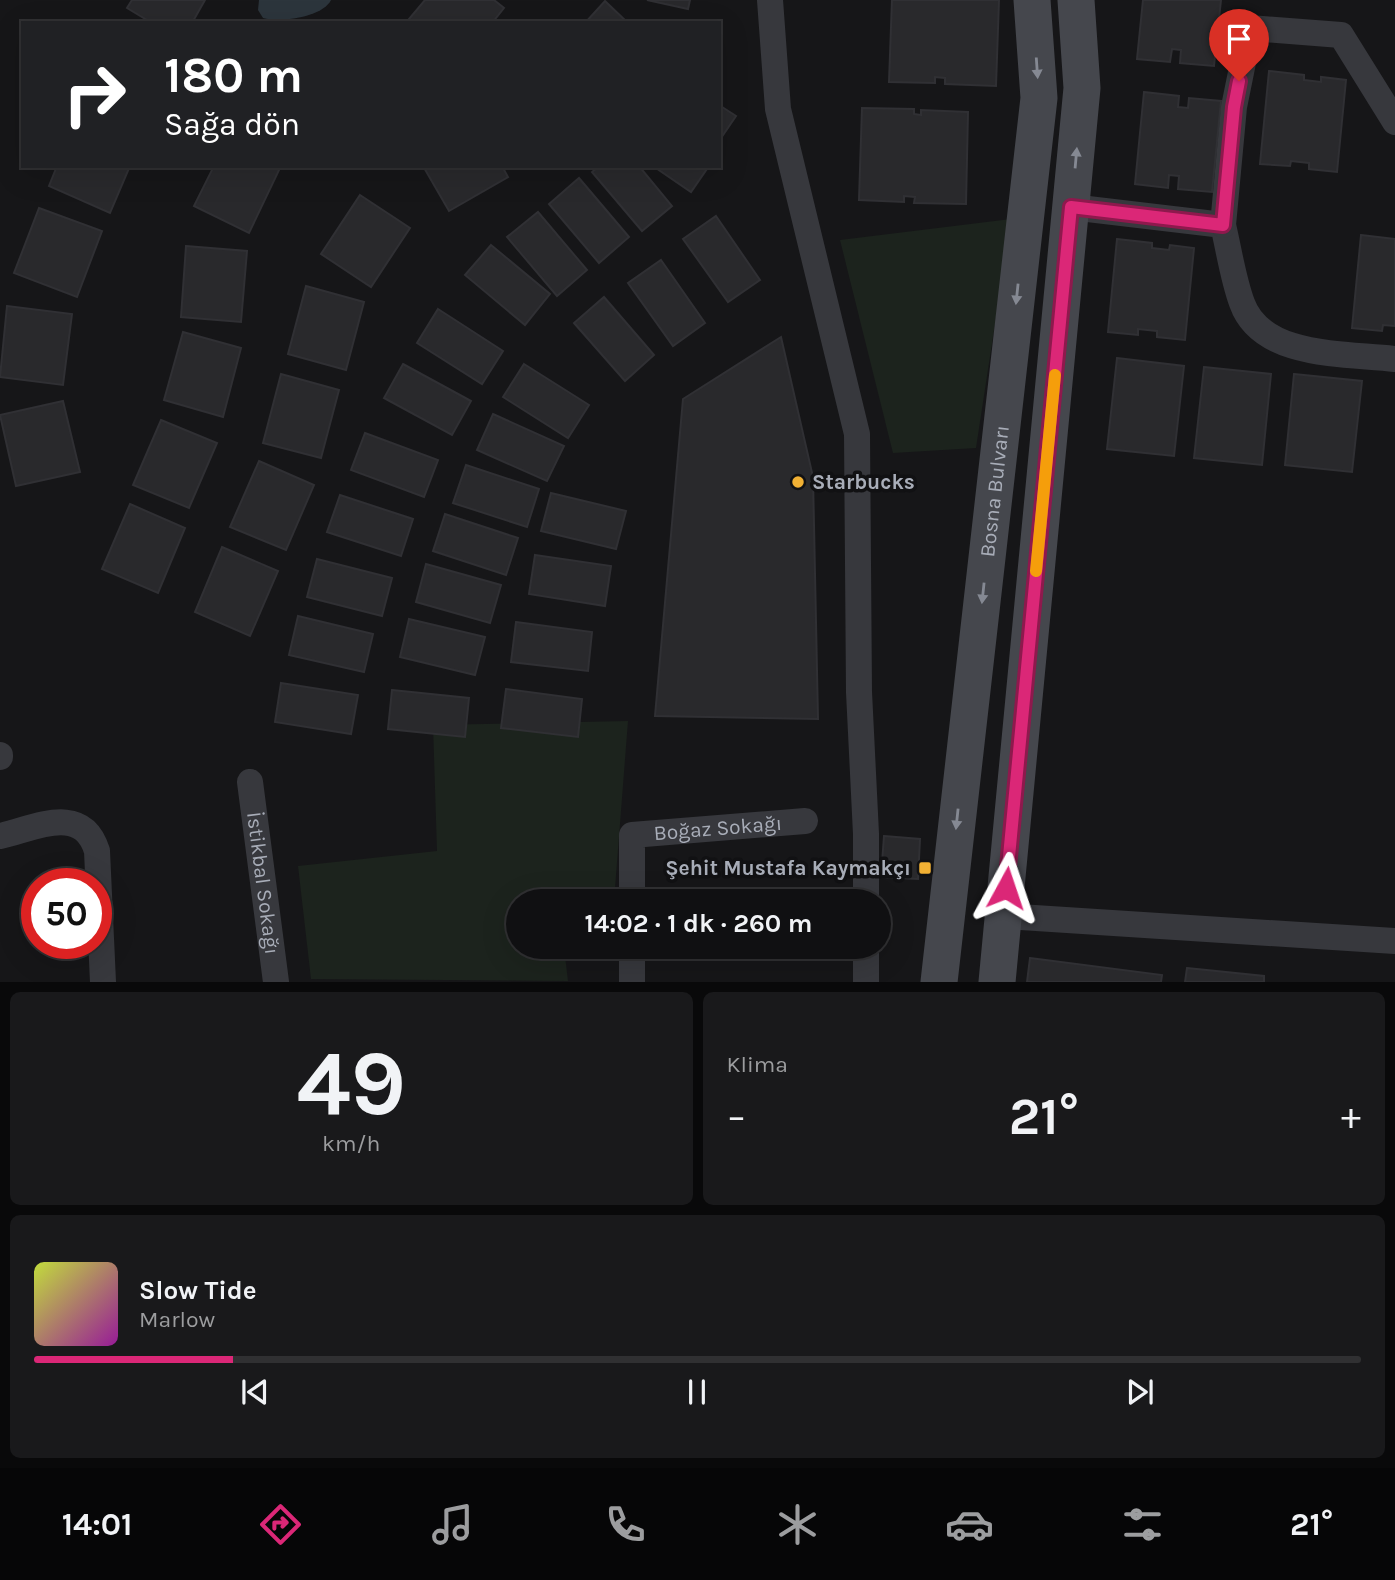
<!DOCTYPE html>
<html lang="tr">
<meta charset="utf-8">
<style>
:root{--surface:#101012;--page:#19191b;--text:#f1f3f6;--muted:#9c9d9f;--line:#303032;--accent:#db2777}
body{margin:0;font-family:Karla,sans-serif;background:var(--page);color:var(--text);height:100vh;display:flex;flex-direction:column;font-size:26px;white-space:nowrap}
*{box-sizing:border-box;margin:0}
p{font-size:23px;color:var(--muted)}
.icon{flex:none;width:38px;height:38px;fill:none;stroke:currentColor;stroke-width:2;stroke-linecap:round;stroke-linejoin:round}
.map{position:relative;height:982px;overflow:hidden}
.drawer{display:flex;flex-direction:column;gap:10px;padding:10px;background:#09090a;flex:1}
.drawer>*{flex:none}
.top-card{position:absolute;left:21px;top:21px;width:700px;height:147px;border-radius:0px;box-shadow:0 7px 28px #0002,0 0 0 2px var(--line);background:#202124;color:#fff;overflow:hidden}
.speed{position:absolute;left:21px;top:868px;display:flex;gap:14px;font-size:35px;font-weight:700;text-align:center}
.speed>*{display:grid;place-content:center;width:91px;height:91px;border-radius:50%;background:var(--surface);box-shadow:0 7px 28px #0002,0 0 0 2px var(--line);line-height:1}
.speed .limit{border:10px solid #d22;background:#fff;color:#111}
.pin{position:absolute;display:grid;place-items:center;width:60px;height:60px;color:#fff;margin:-72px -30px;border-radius:50% 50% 50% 0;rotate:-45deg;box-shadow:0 0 7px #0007}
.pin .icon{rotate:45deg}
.me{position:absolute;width:77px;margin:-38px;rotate:5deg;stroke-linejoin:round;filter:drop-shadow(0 0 5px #0008)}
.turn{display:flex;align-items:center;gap:24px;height:147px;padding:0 28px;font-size:32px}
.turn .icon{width:91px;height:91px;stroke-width:2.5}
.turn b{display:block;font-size:49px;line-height:60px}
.big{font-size:52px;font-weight:700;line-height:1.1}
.drawer .widget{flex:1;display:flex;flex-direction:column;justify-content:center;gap:10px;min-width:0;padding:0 24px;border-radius:10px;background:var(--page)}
.drawer .dial{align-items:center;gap:0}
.dial b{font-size:91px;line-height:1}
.song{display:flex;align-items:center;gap:21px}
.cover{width:84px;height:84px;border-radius:10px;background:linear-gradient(135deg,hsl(70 70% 55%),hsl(300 70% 35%))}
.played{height:7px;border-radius:4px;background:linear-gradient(90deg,var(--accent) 15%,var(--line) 15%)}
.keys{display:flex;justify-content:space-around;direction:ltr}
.heat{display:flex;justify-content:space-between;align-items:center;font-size:38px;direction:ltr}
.drawer .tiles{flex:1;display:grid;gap:10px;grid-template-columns:1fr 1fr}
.widget:last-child{grid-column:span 2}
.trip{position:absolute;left:506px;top:889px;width:385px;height:70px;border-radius:35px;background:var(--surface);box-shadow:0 7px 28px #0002,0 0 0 2px var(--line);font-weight:700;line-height:70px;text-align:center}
.dock{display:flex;height:112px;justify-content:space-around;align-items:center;background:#060607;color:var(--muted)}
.dock .icon{width:49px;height:49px}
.dock .selected{color:var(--accent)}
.dock b{font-size:32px;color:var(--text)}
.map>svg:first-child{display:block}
</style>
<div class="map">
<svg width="1395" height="982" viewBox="0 0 1395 982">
<rect width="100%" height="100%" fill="#161618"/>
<g fill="#1c231d">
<path d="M 1011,219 L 976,448 L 893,453 L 840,240 Z"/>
<path d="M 628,721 L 614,901 L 518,901 L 518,947 L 564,947 L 568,981 L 311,979 L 298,866 L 437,851 L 433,725 Z"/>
</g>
<path fill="#2c353c" d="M 259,0 L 331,0 C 323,17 280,23 263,18 L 258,10 Z"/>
<g fill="#29292c" stroke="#303034" stroke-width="2">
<path d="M 132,0 L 205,0 L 192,23 L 152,23 L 127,8 Z"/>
<path d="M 425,0 L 494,0 L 504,8 L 492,23 L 415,23 L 409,19 Z"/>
<path d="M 647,0 L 690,0 L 688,9 Z"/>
<path d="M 892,0 L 999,0 L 996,86 L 945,84 L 945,78 L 935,77 L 935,83 L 889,82 Z"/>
<path d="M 1143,0 L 1221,0 L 1214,66 L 1180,63 L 1181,50 L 1172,49 L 1170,62 L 1137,59 Z"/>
<path d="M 605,1 L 628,23 L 585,23 Z"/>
<path d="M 1269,71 L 1304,75 L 1304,80 L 1321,82 L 1321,77 L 1346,80 L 1337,172 L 1309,169 L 1309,163 L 1291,161 L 1290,166 L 1260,164 Z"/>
<path d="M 1144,92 L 1179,96 L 1178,107 L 1188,108 L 1189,98 L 1221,101 L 1212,192 L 1178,189 L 1179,176 L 1169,175 L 1168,188 L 1135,184 Z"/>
<path d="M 719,105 L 736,116 L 719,141 Z"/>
<path d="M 862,108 L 914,109 L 914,114 L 921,115 L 921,110 L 968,112 L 966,204 L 914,203 L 915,197 L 904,196 L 904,202 L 859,200 Z"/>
<path d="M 57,166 L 130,166 L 110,213 L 49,186 Z"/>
<path d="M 214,166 L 280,168 L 249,233 L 194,206 Z"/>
<path d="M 423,166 L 502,166 L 508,177 L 449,211 Z"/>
<path d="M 599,166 L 639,166 L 672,206 L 642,231 L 592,172 Z"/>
<path d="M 653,166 L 709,166 L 691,192 Z"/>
<path d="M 579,178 L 629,237 L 599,263 L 549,204 Z"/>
<path d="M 360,195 L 410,228 L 371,287 L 321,254 Z"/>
<path d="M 39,208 L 102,231 L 77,297 L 14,273 Z"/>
<path d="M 538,212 L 587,270 L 557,296 L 507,237 Z"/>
<path d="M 716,216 L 760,280 L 728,302 L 683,239 Z"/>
<path d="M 1361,235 L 1395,239 L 1395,326 L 1383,325 L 1382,331 L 1352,328 Z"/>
<path d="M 1117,239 L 1152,243 L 1152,248 L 1169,250 L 1170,245 L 1194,248 L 1185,340 L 1157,337 L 1157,331 L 1138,329 L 1138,335 L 1108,332 Z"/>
<path d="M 491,245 L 550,294 L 525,325 L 465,275 Z"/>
<path d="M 186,246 L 247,251 L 241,322 L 181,317 Z"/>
<path d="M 661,260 L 705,323 L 673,346 L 628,283 Z"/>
<path d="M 306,286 L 364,302 L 346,370 L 288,354 Z"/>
<path d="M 604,297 L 654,355 L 625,381 L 574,323 Z"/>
<path d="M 7,306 L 72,314 L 63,385 L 0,377 Z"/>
<path d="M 438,309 L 503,351 L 482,384 L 417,343 Z"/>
<path d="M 183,332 L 241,348 L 223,417 L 164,400 Z"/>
<path d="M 781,337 L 813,477 L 818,719 L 655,716 L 683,399 Z"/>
<path d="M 1117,358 L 1184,366 L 1174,456 L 1107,449 Z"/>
<path d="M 403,364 L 471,401 L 452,435 L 384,398 Z"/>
<path d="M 524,364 L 589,405 L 568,438 L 503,397 Z"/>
<path d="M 1204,367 L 1271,374 L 1262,465 L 1194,458 Z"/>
<path d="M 281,374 L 339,390 L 321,458 L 263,443 Z"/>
<path d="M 1294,374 L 1362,381 L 1352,472 L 1285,465 Z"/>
<path d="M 63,401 L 80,472 L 16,486 L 0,415 Z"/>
<path d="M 493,414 L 564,446 L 547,481 L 477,450 Z"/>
<path d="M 161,420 L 217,443 L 189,508 L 133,485 Z"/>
<path d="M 365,433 L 438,460 L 424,497 L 351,470 Z"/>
<path d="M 259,461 L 314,485 L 286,550 L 230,527 Z"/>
<path d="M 466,465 L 539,489 L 527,527 L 453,503 Z"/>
<path d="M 551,493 L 626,511 L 616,549 L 541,531 Z"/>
<path d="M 340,495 L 413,519 L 401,556 L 327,532 Z"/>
<path d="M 130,504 L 185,528 L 158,593 L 102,569 Z"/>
<path d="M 445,514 L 518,538 L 506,575 L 433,551 Z"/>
<path d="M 222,547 L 278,571 L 250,636 L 195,612 Z"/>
<path d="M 535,555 L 611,566 L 605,606 L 529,594 Z"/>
<path d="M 317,559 L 392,578 L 382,616 L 307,597 Z"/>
<path d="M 426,564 L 501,585 L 490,623 L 416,602 Z"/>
<path d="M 298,616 L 373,634 L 364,672 L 289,655 Z"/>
<path d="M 409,619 L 485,637 L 475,675 L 400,657 Z"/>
<path d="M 516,622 L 592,632 L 588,671 L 511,662 Z"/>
<path d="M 281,683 L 358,695 L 351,734 L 275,722 Z"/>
<path d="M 506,689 L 582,699 L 578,737 L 501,728 Z"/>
<path d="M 392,690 L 469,698 L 465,737 L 388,729 Z"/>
<path d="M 884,836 L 920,839 L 918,879 L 881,877 Z"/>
<path d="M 1030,958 L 1162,975 L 1161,982 L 1027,982 Z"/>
<path d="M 1187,968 L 1264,976 L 1264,982 L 1185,982 Z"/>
</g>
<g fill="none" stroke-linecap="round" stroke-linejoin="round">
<g stroke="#37383d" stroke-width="26">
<path d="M 770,0 L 778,109 L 857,434 L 859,692 L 866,834 L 866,901"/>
<path d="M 1071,207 L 1223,225 C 1229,250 1233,279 1242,303 C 1262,359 1347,353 1395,359"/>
<path d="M 1223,225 L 1234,107 L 1250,28 L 1341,35 L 1395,122"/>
<path d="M 0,755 L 0,757"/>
<path id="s1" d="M 250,782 L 276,982"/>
<path d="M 0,836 C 36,828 82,803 97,851 L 103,982"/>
<path id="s2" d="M 632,901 L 632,835 L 805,821"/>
<path d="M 1003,916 L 1395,941"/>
<path d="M 632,982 L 632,947"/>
<path d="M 866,982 L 866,947"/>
</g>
<g stroke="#45474d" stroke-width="37">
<path id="s3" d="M 939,982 L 1039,98 L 1032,0"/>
<path d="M 997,982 L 1082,88 L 1076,0"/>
</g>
</g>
<defs><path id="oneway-solid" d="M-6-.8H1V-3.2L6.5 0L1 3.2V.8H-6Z" transform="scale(1.75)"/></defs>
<g fill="#858993">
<use href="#oneway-solid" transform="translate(1037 68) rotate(86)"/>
<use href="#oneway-solid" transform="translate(1076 158) rotate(-85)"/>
<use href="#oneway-solid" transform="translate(1017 294) rotate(96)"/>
<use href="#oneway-solid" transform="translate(983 593) rotate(96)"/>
<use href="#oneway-solid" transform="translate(957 819) rotate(96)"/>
</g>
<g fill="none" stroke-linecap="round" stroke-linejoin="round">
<defs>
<path id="route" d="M 1006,888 L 1071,207 L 1223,225 L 1234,107 L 1239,81"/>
</defs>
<use href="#route" stroke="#8e194d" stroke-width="18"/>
<use href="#route" stroke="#db2777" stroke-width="12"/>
<path stroke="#f59e0b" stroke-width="12" d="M 1036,571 L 1055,375"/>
</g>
<g fill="#f2b134" stroke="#111113" stroke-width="2.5">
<circle cx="798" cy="482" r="7"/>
<rect x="918" y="861" width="14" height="14" rx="3.5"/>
</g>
<g text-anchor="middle" stroke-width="7" stroke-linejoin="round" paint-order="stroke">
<g font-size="21" font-weight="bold" fill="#a8adb8" stroke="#111113" text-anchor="start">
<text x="812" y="489">Starbucks</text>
<text x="911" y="875" text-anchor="end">Şehit Mustafa Kaymakçı</text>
</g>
<g font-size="21" fill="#a8adb8" stroke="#111113">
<text dy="7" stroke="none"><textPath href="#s3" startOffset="494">Bosna Bulvarı</textPath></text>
<text dy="7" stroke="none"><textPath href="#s2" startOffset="152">Boğaz Sokağı</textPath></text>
<text dy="7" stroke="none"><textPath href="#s1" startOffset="102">İstikbal Sokağı</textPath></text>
</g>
</g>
</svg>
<div class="speed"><div class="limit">50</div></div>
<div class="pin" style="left:1239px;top:81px;background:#d93025"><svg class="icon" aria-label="arrive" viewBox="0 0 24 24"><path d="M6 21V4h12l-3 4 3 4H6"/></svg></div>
<svg class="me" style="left:1006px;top:888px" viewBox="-20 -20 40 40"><path d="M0-17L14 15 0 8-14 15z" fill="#db2777" stroke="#fff" stroke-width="4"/></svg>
<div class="trip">14:02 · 1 dk · 260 m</div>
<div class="top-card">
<div class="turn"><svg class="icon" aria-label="right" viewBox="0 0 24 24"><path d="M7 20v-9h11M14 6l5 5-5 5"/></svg><div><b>180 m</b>Sağa dön</div></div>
</div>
</div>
<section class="drawer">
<div class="tiles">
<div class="widget dial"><b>49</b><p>km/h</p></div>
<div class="widget"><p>Klima</p>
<div class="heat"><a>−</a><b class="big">21°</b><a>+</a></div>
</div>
<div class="widget">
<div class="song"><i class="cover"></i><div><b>Slow Tide</b><p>Marlow</p></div></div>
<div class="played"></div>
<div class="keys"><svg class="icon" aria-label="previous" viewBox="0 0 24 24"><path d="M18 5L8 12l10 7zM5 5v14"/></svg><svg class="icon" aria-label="pause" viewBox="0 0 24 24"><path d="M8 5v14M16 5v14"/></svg><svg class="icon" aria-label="next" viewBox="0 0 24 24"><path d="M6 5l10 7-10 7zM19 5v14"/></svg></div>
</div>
</div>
</section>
<nav class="dock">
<b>14:01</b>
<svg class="icon selected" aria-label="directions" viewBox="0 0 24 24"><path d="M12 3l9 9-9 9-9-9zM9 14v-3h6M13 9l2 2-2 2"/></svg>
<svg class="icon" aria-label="music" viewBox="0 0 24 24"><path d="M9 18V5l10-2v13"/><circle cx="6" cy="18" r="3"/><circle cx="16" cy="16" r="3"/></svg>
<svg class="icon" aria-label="phone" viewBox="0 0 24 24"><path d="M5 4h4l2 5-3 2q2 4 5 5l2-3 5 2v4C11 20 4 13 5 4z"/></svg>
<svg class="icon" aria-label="climate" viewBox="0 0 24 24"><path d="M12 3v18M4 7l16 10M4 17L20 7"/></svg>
<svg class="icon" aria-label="car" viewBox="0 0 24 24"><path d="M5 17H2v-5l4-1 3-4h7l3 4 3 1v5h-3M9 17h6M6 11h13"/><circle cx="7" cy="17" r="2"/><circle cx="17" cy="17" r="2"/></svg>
<svg class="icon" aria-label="filters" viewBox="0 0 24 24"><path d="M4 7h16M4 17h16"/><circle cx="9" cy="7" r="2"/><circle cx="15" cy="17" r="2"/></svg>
<b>21°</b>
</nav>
